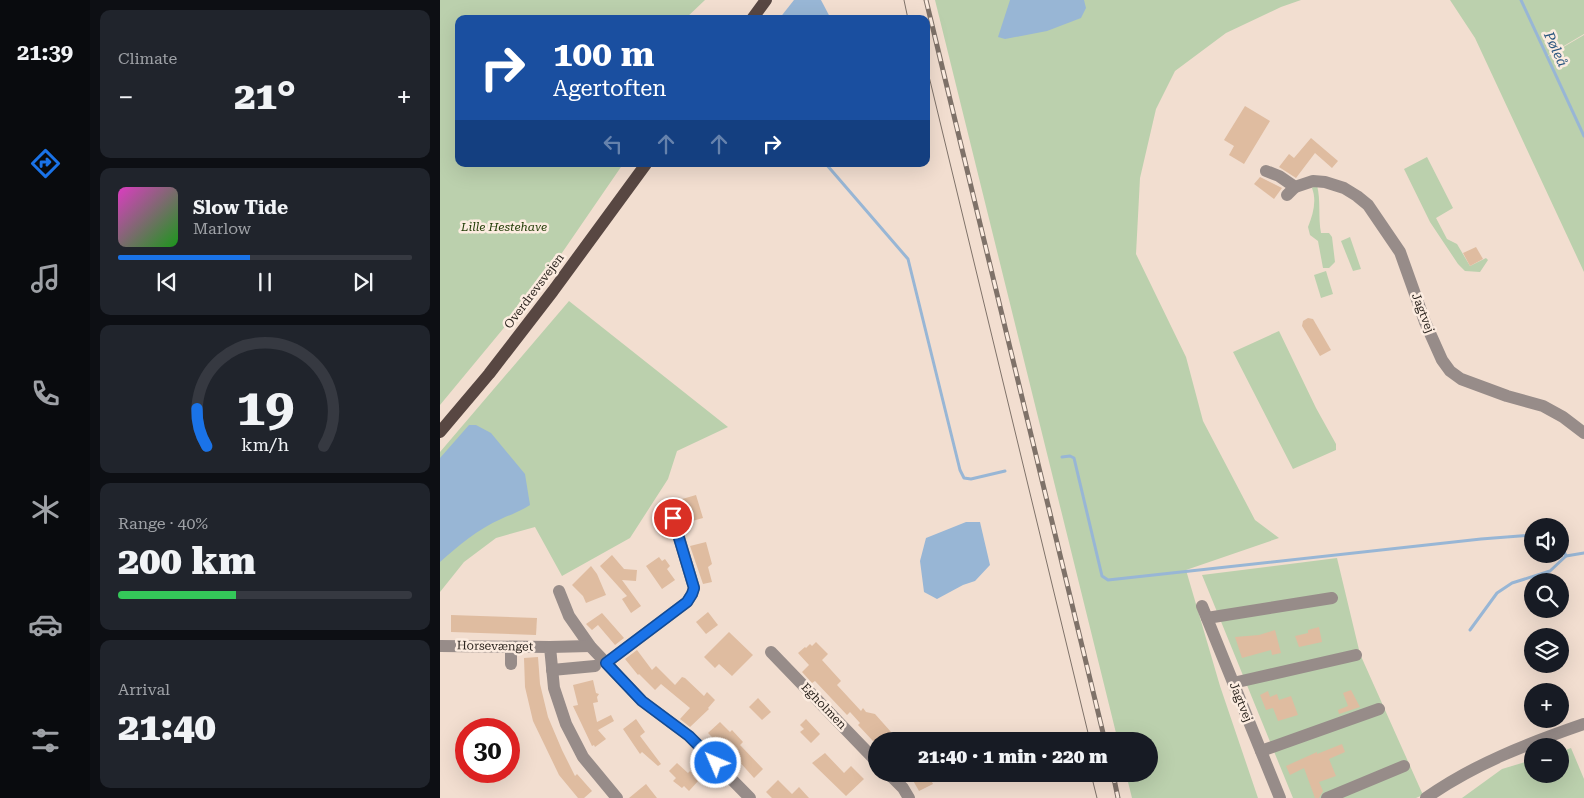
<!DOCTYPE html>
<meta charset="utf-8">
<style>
:root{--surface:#171b24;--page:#20242c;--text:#f1f3f6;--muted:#9ea1a6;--line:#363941;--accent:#1a73e8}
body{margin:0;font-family:"Roboto Serif",serif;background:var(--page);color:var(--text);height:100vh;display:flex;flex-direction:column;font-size:19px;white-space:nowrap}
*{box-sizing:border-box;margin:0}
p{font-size:16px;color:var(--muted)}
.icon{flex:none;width:28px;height:28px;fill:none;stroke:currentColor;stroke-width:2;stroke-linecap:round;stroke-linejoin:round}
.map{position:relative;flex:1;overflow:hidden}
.side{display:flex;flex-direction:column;gap:10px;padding:10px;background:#0d0f14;width:350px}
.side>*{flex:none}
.banner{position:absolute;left:15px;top:15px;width:475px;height:152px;border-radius:10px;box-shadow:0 5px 20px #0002;background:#1a4fa0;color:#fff;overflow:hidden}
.tools{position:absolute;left:1084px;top:518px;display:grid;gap:10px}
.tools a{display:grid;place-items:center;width:45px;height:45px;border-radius:50%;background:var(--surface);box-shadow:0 5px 20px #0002;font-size:25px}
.speed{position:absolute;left:15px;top:718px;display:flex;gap:10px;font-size:25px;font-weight:700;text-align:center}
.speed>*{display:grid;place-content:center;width:65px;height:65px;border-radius:50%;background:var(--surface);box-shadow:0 5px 20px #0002;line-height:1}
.speed .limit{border:8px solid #d22;background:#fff;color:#111}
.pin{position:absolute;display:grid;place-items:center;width:42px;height:42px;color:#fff;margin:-21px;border:2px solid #fff;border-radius:50%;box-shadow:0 1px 5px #0007}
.me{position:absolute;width:55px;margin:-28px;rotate:315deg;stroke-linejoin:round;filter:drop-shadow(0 0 4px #0008)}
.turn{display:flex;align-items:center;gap:18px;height:105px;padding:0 15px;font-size:22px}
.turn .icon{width:65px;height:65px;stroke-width:2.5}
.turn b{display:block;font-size:35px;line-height:42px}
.lanes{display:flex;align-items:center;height:48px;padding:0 15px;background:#0003;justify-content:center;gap:25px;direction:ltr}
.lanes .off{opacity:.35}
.big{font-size:38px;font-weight:800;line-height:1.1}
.side .tile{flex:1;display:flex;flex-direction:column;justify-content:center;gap:8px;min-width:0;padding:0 18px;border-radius:10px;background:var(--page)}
.side .dial{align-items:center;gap:0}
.dial svg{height:130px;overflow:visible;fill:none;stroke:var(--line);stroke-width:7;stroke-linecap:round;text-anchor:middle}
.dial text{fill:var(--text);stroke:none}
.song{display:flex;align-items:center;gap:15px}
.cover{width:60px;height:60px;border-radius:8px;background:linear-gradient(135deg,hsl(310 70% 55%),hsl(120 70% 35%))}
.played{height:5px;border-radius:2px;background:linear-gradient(90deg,var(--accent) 45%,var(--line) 45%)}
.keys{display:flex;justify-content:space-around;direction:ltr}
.heat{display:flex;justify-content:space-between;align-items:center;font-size:28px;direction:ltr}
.charge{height:8px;border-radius:4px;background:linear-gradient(90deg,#34c759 40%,var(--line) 0)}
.trip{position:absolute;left:428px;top:732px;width:290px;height:50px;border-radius:25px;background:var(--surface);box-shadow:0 5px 20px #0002;font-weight:800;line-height:50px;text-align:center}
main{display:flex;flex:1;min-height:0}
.tabs{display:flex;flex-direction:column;width:90px;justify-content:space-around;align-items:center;background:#090b0e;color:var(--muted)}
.tabs .icon{width:35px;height:35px}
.tabs .active{color:var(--accent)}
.tabs b{font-size:22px;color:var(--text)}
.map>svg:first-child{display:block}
</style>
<main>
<nav class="tabs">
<b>21:39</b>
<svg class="icon active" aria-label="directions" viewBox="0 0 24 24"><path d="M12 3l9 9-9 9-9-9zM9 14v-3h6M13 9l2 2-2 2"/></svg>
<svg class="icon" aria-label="music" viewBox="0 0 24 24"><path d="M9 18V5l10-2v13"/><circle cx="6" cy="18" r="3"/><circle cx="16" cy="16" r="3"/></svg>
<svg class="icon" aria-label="phone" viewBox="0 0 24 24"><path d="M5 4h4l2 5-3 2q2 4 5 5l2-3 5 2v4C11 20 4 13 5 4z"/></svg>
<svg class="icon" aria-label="climate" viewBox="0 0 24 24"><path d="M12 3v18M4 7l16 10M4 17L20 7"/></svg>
<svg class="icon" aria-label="car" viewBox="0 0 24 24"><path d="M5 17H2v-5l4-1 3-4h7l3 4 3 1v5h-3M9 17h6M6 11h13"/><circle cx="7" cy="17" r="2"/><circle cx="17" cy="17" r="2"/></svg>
<svg class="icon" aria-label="filters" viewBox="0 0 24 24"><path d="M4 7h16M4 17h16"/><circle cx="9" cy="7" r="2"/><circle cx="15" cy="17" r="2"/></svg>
</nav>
<section class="side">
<div class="tile"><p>Climate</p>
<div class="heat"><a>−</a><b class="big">21°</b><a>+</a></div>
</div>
<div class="tile">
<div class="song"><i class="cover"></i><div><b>Slow Tide</b><p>Marlow</p></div></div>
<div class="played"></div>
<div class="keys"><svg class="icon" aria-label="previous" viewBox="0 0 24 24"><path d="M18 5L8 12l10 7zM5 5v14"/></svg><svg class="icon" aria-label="pause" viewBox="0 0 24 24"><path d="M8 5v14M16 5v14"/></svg><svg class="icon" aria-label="next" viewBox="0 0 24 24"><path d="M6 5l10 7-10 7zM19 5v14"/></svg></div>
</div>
<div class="tile dial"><svg viewBox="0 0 100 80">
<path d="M14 69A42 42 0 1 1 86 69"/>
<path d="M14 69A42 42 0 0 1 8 46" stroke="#1a73e8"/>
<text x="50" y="56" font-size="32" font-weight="700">19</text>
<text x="50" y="72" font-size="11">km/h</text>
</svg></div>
<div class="tile"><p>Range · 40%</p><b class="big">200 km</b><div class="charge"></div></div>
<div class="tile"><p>Arrival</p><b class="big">21:40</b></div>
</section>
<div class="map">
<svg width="1144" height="798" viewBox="0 0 1144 798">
<rect width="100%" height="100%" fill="#f2ded0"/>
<g fill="#bbd0ad">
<path d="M 0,0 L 265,0 L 245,19 L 19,19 L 19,164 L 183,164 L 102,282 L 0,405 Z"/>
<path d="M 495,0 L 861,0 L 841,7 L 786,33 L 735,71 L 716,109 L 700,178 L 696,254 L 746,357 L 763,421 L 815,520 L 839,538 L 746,570 L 780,686 L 818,798 L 692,798 L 686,774 L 709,774 L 709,741 L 678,741 Z"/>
<path d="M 1010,0 L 1144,0 L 1144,34 L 1107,56 L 1144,136 L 1144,272 L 1035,38 Z"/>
<path d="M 1144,35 L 1144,134 L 1108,56 Z"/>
<path d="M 987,157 L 1013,208 L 996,218 L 1007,239 L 1017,244 L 1030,266 L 1046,258 L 1048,260 L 1040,272 L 1025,271 L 1018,264 L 990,222 L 964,169 Z"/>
<path d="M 877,185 C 881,201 878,217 881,233 L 889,233 L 892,237 L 895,262 L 889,268 L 883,268 L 878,241 L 870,235 L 868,227 C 873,214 877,201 872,188 Z"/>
<path d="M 910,237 L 921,269 L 913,271 L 901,241 Z"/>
<path d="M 886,271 L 893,294 L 881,298 L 874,275 Z"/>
<path d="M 129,301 L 288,427 L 237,451 L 228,479 L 190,538 L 122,576 L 95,527 L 56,538 L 24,562 L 0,592 L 0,452 Z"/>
<path d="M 839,331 L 876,408 L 896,444 L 896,450 L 853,469 L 793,352 Z"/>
<path d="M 897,558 L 920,654 L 983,795 L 976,798 L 853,798 L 762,575 Z"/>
<path d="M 1131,748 L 1144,779 L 1144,798 L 1022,798 L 1062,769 L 1092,760 L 1092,774 L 1120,774 L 1120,752 Z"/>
</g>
<g fill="#98b6d5">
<path d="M 354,0 L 381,0 L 391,19 L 339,19 Z"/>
<path d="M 570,0 L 644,0 L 646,8 L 641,18 L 607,31 L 565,39 L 558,37 Z"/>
<path d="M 29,425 L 36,425 L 51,433 L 85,474 L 90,505 C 79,512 72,514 61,519 C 38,529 18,546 0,562 L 0,458 Z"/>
<path d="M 526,522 L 540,522 L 550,565 L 535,581 L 523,585 L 497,599 L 484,592 L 480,561 L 486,538 Z"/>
</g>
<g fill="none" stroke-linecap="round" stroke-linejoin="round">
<g stroke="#98b6d5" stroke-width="3">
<path d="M 1081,0 L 1144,136"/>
<path d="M 386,164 L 468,259 L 520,470 L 524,478 L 531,479 L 565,471"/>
<path d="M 622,457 L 630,456 L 634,458 L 662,576 L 668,580 L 1041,539 L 1092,535"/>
<path d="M 1120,541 L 1126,556 L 1144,553"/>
<path d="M 1030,630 L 1057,593 L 1072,583 L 1110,571 L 1126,556"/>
</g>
</g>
<g fill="#dfbca0">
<path d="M 805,106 L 830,121 L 804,164 L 789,155 L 794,146 L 784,140 Z"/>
<path d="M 871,138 L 898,161 L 892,168 L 875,153 L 856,178 L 839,167 L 849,154 L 854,158 Z"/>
<path d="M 820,177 L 842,188 L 834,199 L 814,184 Z"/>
<path d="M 1036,247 L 1043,259 L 1030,266 L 1023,253 Z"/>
<path d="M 868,318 L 873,319 L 891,350 L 880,356 L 862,326 L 863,321 Z"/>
<path d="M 256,495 L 263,518 L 245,523 L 242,510 L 238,511 L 234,509 L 230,509 L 224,515 L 221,507 L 233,503 L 232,502 Z"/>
<path d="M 266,542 L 272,564 L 268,567 L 272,582 L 263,584 L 250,546 Z"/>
<path d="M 172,555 L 184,569 L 197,570 L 196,581 L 182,580 L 201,606 L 191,613 L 182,599 L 187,596 L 160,566 Z"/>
<path d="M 219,557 L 222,561 L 225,559 L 230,566 L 227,569 L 235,580 L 222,589 L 206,566 Z"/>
<path d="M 151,566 L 157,574 L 166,595 L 146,603 L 143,596 L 132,585 Z"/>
<path d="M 268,612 L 278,625 L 266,634 L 256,622 Z"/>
<path d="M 162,613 L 184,638 L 175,645 L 158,625 L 152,630 L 146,624 Z"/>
<path d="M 11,615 L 97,618 L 96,635 L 11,632 Z"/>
<path d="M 879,627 L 882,642 L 859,647 L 855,636 L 868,633 L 868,630 Z"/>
<path d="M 835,630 L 841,653 L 832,655 L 831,650 L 802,658 L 795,637 L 819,635 Z"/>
<path d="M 289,632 L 313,655 L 292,676 L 279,664 L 275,668 L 264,657 Z"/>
<path d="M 376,642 L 388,654 L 382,660 L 401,681 L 397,685 L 421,711 L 423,708 L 426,712 L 435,714 L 459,741 L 433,741 L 418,725 L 420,723 L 410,712 L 407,715 L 375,681 L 372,683 L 362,672 L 369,665 L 358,653 L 365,647 L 366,648 L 370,644 L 372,646 Z"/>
<path d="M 197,650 L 212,670 L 216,666 L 235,685 L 242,677 L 245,678 L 264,696 L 267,692 L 275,700 L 268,708 L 269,709 L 250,727 L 240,719 L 250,708 L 221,684 L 215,690 L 199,674 L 198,675 L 185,659 Z"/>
<path d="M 98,657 L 100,684 L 108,717 L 122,750 L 135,776 L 137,774 L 152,791 L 144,798 L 138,798 L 119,775 L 93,721 L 85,687 L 84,658 Z"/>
<path d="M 153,680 L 156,693 L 159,694 L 157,697 L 158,702 L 153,703 L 157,722 L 171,715 L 174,721 L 158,730 L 166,739 L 155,747 L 154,745 L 152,746 L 133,706 L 138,705 L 133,685 Z"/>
<path d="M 911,690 L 920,707 L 899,714 L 898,710 L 908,706 L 903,693 Z"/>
<path d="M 828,691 L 830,697 L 837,694 L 839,700 L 851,696 L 858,715 L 838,721 L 833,708 L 826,710 L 820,695 Z"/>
<path d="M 318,698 L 331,712 L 322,720 L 309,707 Z"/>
<path d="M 196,719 L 205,732 L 200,736 L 221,764 L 218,766 L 202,752 L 200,754 L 183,729 Z"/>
<path d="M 366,719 L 380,734 L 371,743 L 360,732 L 364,729 L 360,725 Z"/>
<path d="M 280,722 L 290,732 L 292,730 L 303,742 L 300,745 L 323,769 L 314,778 L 290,751 L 281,744 L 280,745 L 268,733 Z"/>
<path d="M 902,744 L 905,752 L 889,759 L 896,776 L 879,782 L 883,791 L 879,798 L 875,798 L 864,768 L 850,775 L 846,766 L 877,752 L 877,754 Z"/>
<path d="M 385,753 L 404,773 L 411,766 L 424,779 L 406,796 L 372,763 Z"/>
<path d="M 237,763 L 248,773 L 250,771 L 259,780 L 249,791 L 244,786 L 242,788 L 233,781 L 236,778 L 229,771 Z"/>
<path d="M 477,774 L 488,774 L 493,784 L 479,791 L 471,777 Z"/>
<path d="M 338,780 L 352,794 L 359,787 L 369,798 L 332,798 L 326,792 Z"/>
<path d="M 206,784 L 217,798 L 189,798 Z"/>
</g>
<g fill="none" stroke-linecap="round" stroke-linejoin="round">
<g stroke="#978c89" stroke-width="12">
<path d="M 826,171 L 839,176 L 855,187"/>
<path d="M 847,195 L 855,187 L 873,181 L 885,182 L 904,188 L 917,196 L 928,205 L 960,252 L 985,322 L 1002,360 L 1010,371 L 1021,379 L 1067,396 L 1103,406 L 1123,417 L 1144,433"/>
<path d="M 119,591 L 129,616 L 150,646 L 202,701 L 249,736 L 310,798"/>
<path d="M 762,606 L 840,798"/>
<path d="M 767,618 L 892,598"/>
<path d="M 0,646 L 110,647 L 114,688 L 126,724 L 143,757 L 177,798"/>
<path d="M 71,647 L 71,664"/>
<path d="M 110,647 L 150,646"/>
<path d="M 331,652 L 436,761"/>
<path d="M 166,663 L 247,602 L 252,594 L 254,588 L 233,517"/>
<path d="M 112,670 L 155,666"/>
<path d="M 793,683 L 916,655"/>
<path d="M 821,751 L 939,709"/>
<path d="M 449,774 L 463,788 L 469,798"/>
<path d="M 887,798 L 964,766"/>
<path d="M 986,798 C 1034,764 1089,743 1144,724"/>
</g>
<g stroke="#584742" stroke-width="12">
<path d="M 312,19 L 326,0"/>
<path d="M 0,432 L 49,374 L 113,291 L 206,164"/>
</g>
<g stroke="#7f7269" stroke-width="1">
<path d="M 464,0 L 468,19"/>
<path d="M 486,64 L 650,741"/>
<path d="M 651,774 L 657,798"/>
</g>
<defs>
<g id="rail">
<path d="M 486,0 L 665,741"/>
<path d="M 673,774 L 678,798"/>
</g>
</defs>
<use href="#rail" stroke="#7f7269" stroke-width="5"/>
<use href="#rail" stroke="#fcece0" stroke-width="3" stroke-dasharray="9" stroke-linecap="butt"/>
</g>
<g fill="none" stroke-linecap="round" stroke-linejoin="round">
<defs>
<path id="route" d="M 233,518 L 254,588 L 252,594 L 247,602 L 166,663 L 202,701 L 249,736 L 276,763"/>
</defs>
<use href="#route" stroke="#114b97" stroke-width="12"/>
<use href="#route" stroke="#1a73e8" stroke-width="9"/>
</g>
<g text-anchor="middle" stroke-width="5" stroke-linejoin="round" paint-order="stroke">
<g font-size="12" font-style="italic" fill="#223d07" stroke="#fcece0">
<text x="64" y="231">Lille Hestehave</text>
</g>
<g font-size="12" fill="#2a231d" stroke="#fcece0">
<text transform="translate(94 291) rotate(-53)" y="4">Overdrevsvejen</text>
<text transform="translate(983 313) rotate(69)" y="4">Jagtvej</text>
<text transform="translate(55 646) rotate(1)" y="4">Horsevænget</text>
<text transform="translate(801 702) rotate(68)" y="4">Jagtvej</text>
<text transform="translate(384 706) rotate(46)" y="4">Egholmen</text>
</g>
<g font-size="14" font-style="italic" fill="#29557f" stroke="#fcece0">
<text transform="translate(1116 49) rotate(65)" y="5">Pøleå</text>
</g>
</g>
</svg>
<div class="tools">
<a><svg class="icon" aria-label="sound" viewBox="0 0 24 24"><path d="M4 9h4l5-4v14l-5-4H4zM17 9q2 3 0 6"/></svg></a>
<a><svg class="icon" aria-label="search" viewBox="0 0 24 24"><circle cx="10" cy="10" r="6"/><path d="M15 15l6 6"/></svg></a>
<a><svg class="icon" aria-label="layers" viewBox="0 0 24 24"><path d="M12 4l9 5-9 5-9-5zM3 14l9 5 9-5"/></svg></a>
<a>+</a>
<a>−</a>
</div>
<div class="speed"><div class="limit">30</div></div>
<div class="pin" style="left:233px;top:518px;background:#d93025"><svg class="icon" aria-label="arrive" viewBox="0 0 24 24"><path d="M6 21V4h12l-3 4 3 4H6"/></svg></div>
<svg class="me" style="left:276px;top:763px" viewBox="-20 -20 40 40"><circle r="17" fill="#1a73e8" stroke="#fff" stroke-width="3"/><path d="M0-11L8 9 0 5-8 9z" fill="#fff"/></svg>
<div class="trip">21:40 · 1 min · 220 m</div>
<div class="banner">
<div class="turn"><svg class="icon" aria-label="right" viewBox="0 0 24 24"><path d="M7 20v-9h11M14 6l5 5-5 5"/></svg><div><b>100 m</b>Agertoften</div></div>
<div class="lanes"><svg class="icon off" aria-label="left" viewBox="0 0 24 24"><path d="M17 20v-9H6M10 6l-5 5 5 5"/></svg><svg class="icon off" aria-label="ahead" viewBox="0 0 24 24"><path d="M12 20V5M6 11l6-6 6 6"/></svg><svg class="icon off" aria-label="ahead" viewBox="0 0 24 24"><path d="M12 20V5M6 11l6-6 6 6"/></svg><svg class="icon" aria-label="right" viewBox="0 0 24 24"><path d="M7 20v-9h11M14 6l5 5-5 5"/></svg></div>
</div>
</div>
</main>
